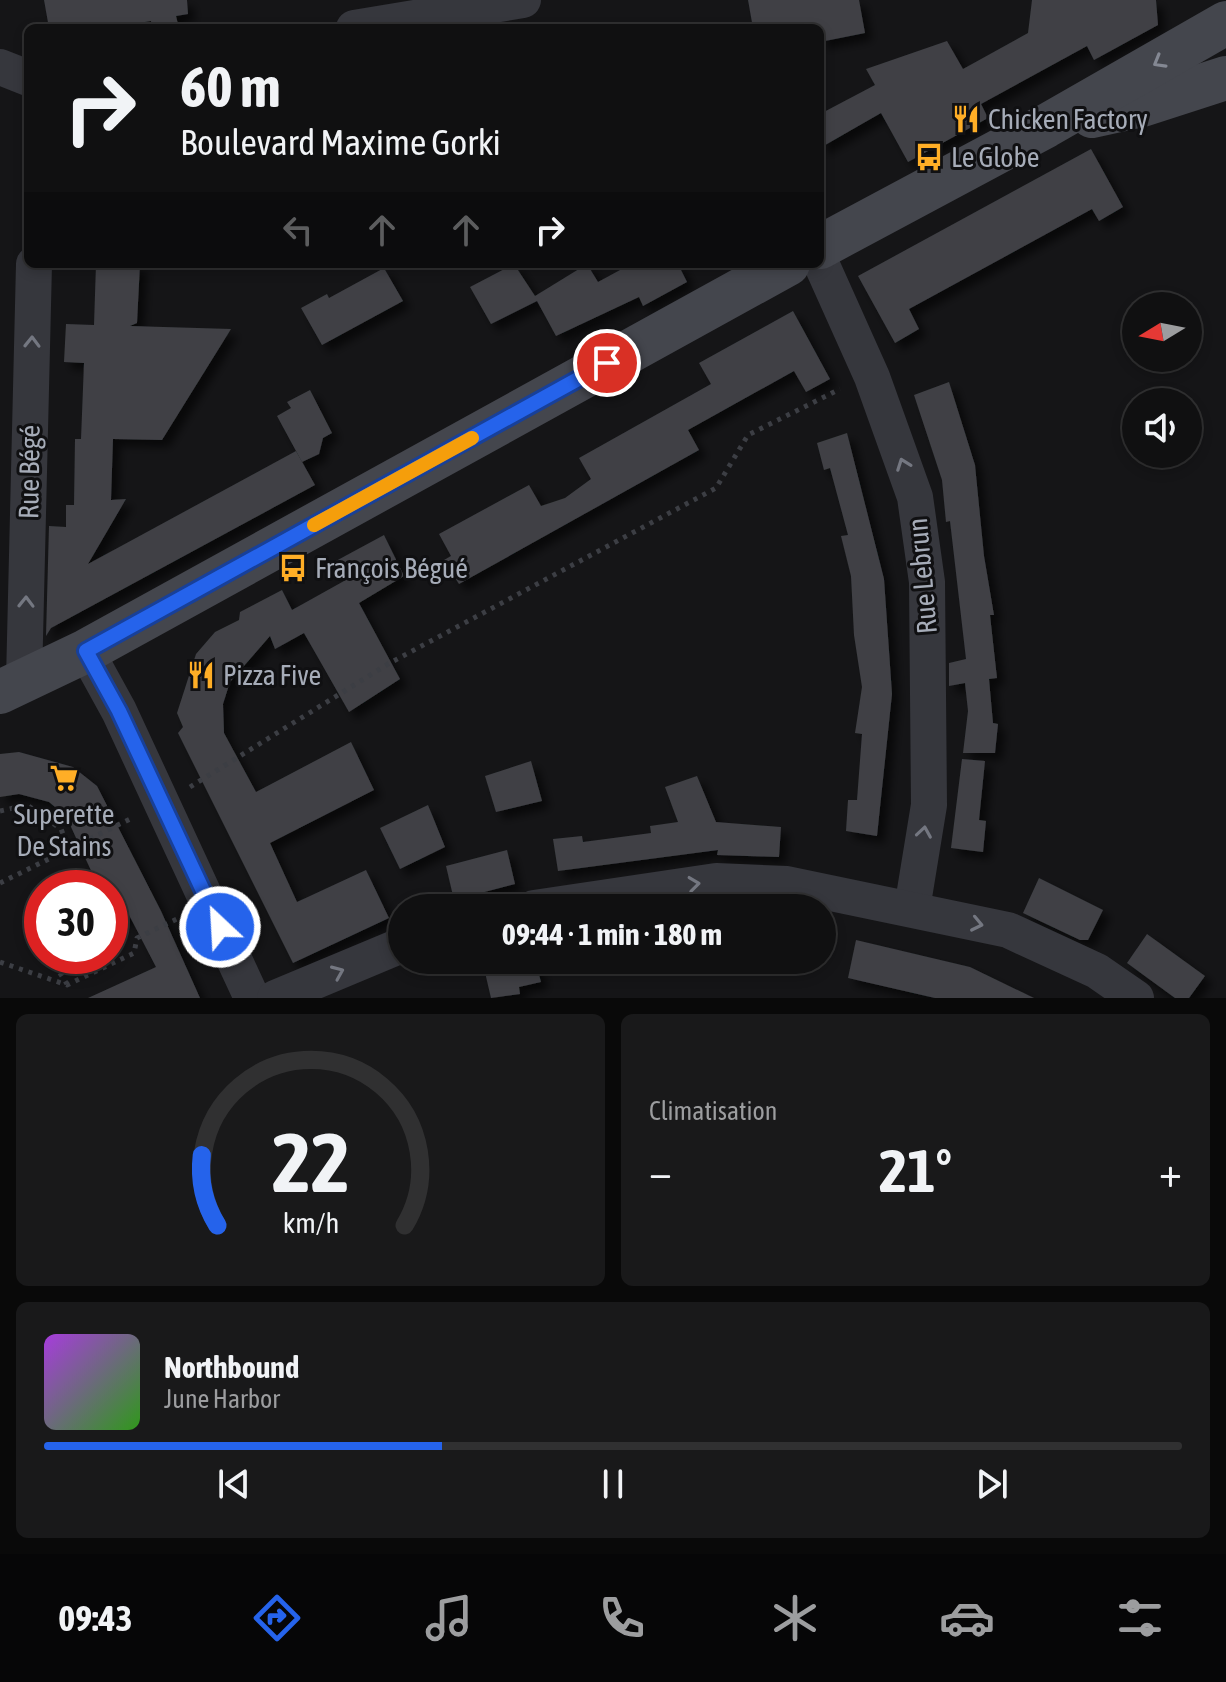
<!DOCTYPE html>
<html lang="fr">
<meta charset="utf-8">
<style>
:root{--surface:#101011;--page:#19191a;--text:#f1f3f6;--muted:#9c9d9f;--line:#303031;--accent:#2563eb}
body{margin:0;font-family:"Asap Condensed",sans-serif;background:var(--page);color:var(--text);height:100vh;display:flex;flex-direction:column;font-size:30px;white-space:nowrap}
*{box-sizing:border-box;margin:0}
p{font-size:26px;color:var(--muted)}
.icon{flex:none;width:44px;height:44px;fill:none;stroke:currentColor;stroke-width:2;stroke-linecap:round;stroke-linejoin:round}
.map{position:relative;height:998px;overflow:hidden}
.panel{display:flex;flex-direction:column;gap:16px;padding:16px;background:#090909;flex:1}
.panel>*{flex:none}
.top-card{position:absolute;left:24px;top:24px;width:800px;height:244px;border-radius:12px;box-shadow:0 4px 12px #0003,0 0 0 2px var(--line);background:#101011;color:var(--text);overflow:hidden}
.needle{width:52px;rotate:260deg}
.tools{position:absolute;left:1122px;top:292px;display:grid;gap:16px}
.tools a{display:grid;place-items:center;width:80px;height:80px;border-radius:50%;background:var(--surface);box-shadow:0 4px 12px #0003,0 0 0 2px var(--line);font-size:40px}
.speed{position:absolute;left:24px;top:870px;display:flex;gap:16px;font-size:40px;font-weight:700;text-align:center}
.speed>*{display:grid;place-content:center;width:104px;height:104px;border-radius:50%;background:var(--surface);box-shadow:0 4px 12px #0003,0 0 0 2px var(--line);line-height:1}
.speed .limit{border:12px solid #d22;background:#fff;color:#111}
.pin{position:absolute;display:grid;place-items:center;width:68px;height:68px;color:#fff;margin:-34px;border:4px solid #fff;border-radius:50%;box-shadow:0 2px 8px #0007}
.me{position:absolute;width:88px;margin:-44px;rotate:335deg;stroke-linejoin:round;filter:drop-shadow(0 0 6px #0008)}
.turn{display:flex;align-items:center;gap:28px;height:168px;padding:0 24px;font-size:36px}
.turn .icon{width:104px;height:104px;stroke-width:2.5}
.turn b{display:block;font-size:56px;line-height:68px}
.lanes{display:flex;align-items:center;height:76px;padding:0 24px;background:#0003;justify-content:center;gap:40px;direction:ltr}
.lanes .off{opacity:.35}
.big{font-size:60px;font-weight:700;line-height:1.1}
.panel .card{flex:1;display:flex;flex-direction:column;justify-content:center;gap:12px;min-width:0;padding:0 28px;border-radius:12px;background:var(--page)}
.panel .dial{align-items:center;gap:0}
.dial svg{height:208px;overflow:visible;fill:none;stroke:var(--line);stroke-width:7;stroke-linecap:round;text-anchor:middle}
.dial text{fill:var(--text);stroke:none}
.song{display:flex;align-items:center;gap:24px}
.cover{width:96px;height:96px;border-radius:12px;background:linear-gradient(135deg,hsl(280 70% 55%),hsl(110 70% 35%))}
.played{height:8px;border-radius:4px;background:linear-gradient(90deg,var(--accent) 35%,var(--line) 35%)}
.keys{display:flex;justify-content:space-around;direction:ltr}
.heat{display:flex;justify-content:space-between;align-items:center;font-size:44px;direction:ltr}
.panel .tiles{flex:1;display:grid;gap:16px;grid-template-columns:1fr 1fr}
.card:last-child{grid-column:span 2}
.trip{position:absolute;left:388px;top:894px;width:448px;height:80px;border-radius:40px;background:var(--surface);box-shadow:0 4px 12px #0003,0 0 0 2px var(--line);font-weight:700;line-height:80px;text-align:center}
.tabs{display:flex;height:128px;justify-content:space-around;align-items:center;background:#060607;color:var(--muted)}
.tabs .icon{width:56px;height:56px}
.tabs .on{color:var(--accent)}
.tabs b{font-size:36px;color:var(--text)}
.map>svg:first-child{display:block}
</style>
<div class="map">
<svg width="1226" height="998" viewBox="0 0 1226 998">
<defs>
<filter id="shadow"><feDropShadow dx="7" dy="7" stdDeviation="4" flood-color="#0009"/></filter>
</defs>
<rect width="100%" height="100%" fill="#151517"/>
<g fill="#3f4045" filter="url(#shadow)">
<path d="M 44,0 L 187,0 L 188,14 L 176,16 L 179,28 L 152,28 L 151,21 L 108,28 L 49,28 Z"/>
<path d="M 748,0 L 859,0 L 865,33 L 820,42 L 820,28 L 753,28 Z"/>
<path d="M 1032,0 L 1156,0 L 1158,25 L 1094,60 L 1087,46 L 981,104 L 988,118 L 908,162 L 881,113 L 820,148 L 820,114 L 875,85 L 866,69 L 947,41 L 963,69 L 1028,33 Z"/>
<path d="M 1091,149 L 1123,207 L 1099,221 L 1092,209 L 909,309 L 919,329 L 895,343 L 858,276 Z"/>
<path d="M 96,264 L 140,264 L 137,323 L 130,326 L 231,329 L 162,440 L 113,439 L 111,500 L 126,499 L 88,564 L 296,451 L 315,485 L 51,628 L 46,636 L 49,526 L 66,527 L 66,505 L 74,505 L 75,439 L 81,439 L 84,363 L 64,362 L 66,324 L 94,325 Z"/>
<path d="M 514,264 L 535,296 L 587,264 L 598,282 L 631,264 L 678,264 L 687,282 L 643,306 L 639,297 L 556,336 L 537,301 L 491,324 L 470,287 Z"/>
<path d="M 384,268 L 403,301 L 322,345 L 301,308 L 327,294 L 329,298 Z"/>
<path d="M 793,311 L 830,379 L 806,392 L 794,371 L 688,430 L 699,450 L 459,584 L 444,560 L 451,556 L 439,534 L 529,485 L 541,506 L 565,498 L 591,479 L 579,458 L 711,384 L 699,363 Z"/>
<path d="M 949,382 L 975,465 L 984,556 L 994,615 L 990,615 L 997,678 L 989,679 L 993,723 L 998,724 L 995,753 L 963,753 L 968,711 L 965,683 L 949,686 L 949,663 L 966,659 L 950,521 L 946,522 L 942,480 L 914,395 Z"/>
<path d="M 310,390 L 332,433 L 323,438 L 319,454 L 302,462 L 277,416 L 291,408 L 287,402 Z"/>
<path d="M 847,433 L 884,579 L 892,694 L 877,836 L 846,831 L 848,800 L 857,800 L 862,734 L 855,733 L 862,687 L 854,635 L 851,576 L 841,536 L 848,535 L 830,468 L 824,470 L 817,443 Z"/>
<path d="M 384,535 L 404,576 L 359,603 L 400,679 L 349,712 L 304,633 L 275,649 L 270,636 L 230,682 L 223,704 L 224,733 L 256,792 L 351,742 L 374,790 L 270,843 L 297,902 L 366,870 L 389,918 L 293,963 L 178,733 L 183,727 L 177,713 L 196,654 L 215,632 L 239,620 L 240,612 L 282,590 L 292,610 L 344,581 L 334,562 Z"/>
<path d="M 19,752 L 73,767 L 97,786 L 161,911 L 200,998 L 88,998 L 156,967 L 129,915 L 110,924 L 110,888 L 99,888 L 66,816 L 49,802 L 19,794 L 0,797 L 0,754 Z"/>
<path d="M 962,759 L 985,761 L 979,820 L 986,821 L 983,852 L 951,848 Z"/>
<path d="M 531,761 L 542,801 L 496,812 L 485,776 Z"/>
<path d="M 697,776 L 716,822 L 781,827 L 779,857 L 717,855 L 718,850 L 558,871 L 553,839 L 582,836 L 583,842 L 651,833 L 650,826 L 678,822 L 665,787 Z"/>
<path d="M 428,805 L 445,847 L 400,869 L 380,828 Z"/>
<path d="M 507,850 L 515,884 L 454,900 L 446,866 Z"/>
<path d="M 1039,878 L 1103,910 L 1088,940 L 1080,940 L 1023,913 Z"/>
<path d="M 1147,934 L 1205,976 L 1189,998 L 1175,998 L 1127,963 Z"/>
<path d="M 856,940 L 970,967 L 1034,998 L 935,998 L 848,978 Z"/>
<path d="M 515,960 L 535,960 L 541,982 L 519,987 L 520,994 L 491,998 L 484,968 Z"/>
</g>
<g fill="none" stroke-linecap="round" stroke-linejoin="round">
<g stroke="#3c3e44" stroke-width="5" stroke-dasharray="4 6" stroke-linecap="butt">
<path d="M 190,787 L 388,664 L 716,488 L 748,435 L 840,389"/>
<path d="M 0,811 L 27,805 L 61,829 L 69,849"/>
<path d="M 0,883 L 132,818"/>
<path d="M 30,927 L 42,945"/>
<path d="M 49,956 L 67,984"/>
<path d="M 0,962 L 67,985 L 134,953 L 137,938 L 179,918"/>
</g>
<g stroke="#36373d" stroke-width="36">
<path d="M 354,28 L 523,0"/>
<path d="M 0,67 L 28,78"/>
<path d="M 820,261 L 872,377 L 915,497 L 927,582 L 929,805 L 912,909"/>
<path d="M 86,651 L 119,711 L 252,998"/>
<path d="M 24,680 L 34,264"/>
<path d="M 534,908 L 716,881 L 787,884 L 1008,930 L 1097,971 L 1136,998"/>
<path d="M 275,998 L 402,945"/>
</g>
<g stroke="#44464d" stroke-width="44">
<path d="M 1092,116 L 1142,105 L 1226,78"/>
<path d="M 820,247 L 1046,126 L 1226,23"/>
<path d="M 0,692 L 86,651 L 788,264"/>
</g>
</g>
<defs><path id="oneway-chevron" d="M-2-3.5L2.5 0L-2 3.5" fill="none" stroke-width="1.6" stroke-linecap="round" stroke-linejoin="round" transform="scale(2)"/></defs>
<use stroke="#848893" href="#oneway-chevron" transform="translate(1159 62) rotate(150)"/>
<g stroke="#747781">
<use href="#oneway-chevron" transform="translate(32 342) rotate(-89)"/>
<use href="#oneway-chevron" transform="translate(903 464) rotate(-110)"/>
<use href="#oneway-chevron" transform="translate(26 602) rotate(-89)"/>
<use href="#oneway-chevron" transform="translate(924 832) rotate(-81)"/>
<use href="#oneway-chevron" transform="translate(694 884) rotate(-7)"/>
<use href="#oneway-chevron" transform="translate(977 924) rotate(12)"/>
<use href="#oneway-chevron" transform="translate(338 972) rotate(-23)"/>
</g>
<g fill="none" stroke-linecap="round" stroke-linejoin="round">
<defs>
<path id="route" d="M 220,927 L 119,711 L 86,651 L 607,363"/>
</defs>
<use href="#route" stroke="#184099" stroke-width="20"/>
<use href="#route" stroke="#2563eb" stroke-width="14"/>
<path stroke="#f59e0b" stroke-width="14" d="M 314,525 L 472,438"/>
</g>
<defs>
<symbol id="restaurant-bare" viewBox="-9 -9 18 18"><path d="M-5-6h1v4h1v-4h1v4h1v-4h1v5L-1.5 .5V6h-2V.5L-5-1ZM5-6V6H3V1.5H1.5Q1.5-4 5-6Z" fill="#ffae26" stroke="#101012" stroke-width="2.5" paint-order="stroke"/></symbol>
<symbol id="bus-bare" viewBox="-9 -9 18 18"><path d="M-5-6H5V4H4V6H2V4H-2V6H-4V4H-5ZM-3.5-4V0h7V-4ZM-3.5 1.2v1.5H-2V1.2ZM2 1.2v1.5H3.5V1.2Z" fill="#ffae26" stroke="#101012" stroke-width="2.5" paint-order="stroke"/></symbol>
<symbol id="supermarket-bare" viewBox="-9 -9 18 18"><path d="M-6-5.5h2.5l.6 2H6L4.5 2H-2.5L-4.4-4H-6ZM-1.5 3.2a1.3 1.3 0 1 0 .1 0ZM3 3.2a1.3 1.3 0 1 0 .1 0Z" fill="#ffae26" stroke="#101012" stroke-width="2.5" paint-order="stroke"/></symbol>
</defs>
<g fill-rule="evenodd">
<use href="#restaurant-bare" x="946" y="99" width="40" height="40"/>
<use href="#bus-bare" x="909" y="137" width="40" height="40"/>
<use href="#bus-bare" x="273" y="548" width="40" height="40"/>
<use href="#restaurant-bare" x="181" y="655" width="40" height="40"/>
<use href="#supermarket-bare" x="44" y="758" width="40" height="40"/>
</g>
<g text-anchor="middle" stroke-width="6" stroke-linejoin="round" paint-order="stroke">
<g font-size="28" fill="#a6acb8" stroke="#101012" text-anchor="start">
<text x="988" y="129">Chicken Factory</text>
<text x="951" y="167">Le Globe</text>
<text x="315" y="578">François Bégué</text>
<text x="223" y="685">Pizza Five</text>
<text x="64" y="824" text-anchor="middle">Superette<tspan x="64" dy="32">De Stains</tspan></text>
</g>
<g font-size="28" fill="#a6acb8" stroke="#101012">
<text transform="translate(29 472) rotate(-89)" y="10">Rue Bégé</text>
<text transform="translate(922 576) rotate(-95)" y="10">Rue Lebrun</text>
</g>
</g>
</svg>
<div class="tools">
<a><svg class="needle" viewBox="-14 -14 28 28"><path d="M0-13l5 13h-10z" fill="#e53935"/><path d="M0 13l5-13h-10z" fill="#9c9d9f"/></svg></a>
<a><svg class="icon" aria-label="sound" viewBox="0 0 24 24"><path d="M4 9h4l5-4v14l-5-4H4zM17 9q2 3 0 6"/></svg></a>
</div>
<div class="speed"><div class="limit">30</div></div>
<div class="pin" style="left:607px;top:363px;background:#d93025"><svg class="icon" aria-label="arrive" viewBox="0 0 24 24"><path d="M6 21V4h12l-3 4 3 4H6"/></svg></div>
<svg class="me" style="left:220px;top:927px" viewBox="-20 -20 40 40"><circle r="17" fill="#2563eb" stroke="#fff" stroke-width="3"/><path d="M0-11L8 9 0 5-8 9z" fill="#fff"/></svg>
<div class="trip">09:44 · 1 min · 180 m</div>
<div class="top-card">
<div class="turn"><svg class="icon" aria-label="right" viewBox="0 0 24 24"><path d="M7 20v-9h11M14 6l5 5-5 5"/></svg><div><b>60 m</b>Boulevard Maxime Gorki</div></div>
<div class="lanes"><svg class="icon off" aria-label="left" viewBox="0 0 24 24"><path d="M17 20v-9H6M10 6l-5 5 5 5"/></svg><svg class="icon off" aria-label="ahead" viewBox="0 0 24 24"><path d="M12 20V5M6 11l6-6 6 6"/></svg><svg class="icon off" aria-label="ahead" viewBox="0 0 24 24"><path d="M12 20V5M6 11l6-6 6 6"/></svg><svg class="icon" aria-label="right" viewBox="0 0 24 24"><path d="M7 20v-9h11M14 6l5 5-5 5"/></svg></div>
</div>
</div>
<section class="panel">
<div class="tiles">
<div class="card dial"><svg viewBox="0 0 100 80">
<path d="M14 69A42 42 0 1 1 86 69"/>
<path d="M14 69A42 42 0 0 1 8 42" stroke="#2563eb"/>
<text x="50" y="56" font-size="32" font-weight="700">22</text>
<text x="50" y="72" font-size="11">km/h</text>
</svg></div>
<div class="card"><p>Climatisation</p>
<div class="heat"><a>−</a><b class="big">21°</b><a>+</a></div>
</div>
<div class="card">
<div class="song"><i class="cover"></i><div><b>Northbound</b><p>June Harbor</p></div></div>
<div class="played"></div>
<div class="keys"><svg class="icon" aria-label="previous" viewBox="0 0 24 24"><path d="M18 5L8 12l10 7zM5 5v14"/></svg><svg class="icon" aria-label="pause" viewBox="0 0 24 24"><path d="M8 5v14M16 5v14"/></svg><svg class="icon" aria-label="next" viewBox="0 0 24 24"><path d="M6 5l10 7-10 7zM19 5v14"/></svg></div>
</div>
</div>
</section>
<nav class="tabs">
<b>09:43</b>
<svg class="icon on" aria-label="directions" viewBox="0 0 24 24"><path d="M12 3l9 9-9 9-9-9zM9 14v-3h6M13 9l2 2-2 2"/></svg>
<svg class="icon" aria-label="music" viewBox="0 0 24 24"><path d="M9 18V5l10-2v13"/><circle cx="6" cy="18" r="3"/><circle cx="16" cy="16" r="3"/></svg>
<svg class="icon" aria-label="phone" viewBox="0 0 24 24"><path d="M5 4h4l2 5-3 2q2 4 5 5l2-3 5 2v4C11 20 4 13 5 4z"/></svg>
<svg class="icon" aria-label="climate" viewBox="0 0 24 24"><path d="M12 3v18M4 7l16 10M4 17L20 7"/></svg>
<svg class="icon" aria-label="car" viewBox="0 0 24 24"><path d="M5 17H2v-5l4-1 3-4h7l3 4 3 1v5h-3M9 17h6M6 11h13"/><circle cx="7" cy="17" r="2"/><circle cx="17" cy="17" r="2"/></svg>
<svg class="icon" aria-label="filters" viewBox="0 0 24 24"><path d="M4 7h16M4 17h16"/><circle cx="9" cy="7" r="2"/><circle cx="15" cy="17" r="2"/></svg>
</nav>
